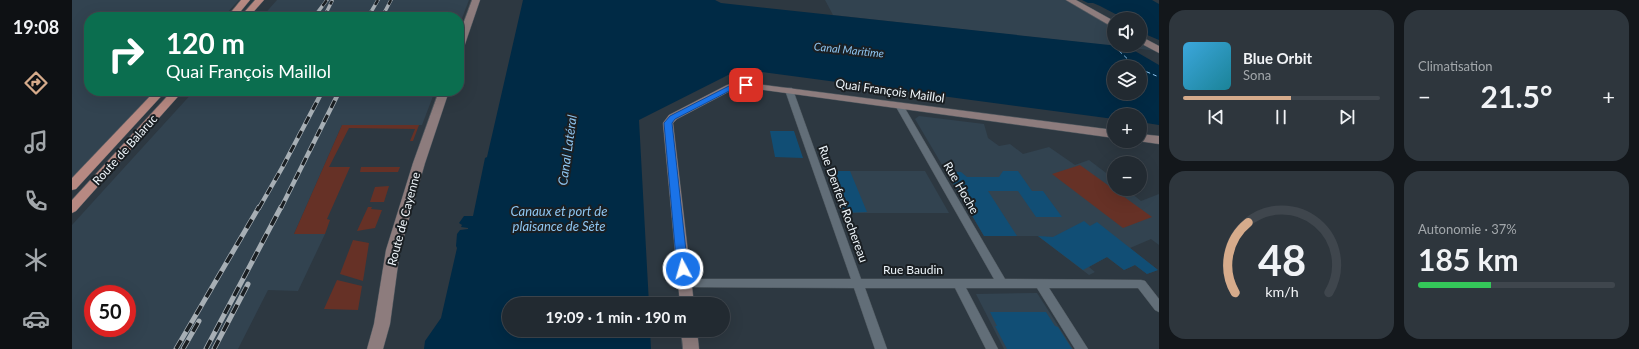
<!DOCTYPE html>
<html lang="fr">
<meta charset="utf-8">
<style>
:root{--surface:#222a31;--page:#2e363d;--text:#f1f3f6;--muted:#a2a7ab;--line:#3f464d;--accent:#d6ab8b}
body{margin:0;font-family:Lato,sans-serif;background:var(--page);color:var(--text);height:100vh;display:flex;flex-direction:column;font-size:15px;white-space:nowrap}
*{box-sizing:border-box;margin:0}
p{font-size:13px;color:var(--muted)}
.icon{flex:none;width:22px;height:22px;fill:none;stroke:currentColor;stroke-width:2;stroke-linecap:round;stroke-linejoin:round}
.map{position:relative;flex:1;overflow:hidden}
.panel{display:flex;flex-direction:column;gap:10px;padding:10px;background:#13171b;width:480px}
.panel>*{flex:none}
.banner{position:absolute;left:12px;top:12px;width:380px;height:84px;border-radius:16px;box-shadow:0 4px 16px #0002,0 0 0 1px var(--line);background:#0b6e4f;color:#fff;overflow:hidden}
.fabs{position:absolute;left:1035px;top:12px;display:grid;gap:8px}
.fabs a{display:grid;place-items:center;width:40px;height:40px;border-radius:50%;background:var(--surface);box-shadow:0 4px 16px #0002,0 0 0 1px var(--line);font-size:20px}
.speed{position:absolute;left:12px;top:285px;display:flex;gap:8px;font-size:20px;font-weight:700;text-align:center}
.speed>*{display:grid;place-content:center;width:52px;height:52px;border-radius:50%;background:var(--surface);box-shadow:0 4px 16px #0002,0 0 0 1px var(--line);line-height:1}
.speed .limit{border:6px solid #d22;background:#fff;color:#111}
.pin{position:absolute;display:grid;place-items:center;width:34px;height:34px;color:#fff;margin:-17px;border-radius:8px;box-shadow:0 2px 6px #0006}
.me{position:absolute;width:44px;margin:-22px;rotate:354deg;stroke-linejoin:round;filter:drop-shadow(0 0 3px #0008)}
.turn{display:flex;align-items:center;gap:14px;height:84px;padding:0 16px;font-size:18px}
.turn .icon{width:52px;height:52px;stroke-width:2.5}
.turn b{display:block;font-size:28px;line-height:34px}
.big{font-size:30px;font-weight:700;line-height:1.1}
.panel .widget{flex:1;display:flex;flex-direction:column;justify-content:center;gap:6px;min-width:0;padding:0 14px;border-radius:16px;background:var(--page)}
.panel .dial{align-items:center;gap:0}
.dial svg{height:104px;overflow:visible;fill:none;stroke:var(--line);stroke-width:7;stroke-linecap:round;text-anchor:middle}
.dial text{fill:var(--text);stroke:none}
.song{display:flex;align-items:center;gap:12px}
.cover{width:48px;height:48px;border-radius:6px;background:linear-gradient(135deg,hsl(200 70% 55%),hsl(190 70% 35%))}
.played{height:4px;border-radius:2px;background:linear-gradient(90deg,var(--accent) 55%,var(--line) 55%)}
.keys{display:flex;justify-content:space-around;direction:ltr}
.heat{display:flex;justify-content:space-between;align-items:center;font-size:22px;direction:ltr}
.charge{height:6px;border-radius:3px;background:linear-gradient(90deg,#34c759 37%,var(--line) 0)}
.panel .tiles{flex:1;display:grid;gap:10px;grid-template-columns:repeat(2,1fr)}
.trip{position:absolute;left:430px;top:297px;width:228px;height:40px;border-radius:20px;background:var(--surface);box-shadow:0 4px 16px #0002,0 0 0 1px var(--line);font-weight:700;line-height:40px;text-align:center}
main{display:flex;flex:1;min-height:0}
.tabs{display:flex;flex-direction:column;width:72px;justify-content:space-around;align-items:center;background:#0e1114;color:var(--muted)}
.tabs .icon{width:28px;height:28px}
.tabs .selected{color:var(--accent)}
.tabs b{font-size:18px;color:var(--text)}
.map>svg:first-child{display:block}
</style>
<main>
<nav class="tabs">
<b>19:08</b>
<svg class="icon selected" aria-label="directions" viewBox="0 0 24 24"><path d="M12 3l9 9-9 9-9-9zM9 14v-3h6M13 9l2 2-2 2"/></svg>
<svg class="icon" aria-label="music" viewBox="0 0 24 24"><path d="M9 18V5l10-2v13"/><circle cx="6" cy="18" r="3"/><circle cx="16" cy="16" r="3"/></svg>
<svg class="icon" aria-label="phone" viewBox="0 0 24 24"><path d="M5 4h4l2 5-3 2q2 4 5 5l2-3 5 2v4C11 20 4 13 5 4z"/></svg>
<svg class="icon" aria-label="climate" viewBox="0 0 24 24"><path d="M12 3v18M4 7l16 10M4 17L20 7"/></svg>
<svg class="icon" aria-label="car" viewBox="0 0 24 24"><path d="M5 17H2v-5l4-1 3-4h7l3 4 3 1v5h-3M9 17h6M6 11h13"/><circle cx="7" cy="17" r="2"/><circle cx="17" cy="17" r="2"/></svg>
</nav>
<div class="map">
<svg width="1087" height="349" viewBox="0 0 1087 349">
<rect width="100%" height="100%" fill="#2d3841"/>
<g fill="#324350" fill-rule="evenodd">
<path d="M 0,0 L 167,0 L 151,17 L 17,17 L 17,91 L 83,91 L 0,182 Z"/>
<path d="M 205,0 L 397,0 L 387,26 L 387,17 L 190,17 Z"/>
<path d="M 753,0 L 1001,0 L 1042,25 L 1042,45 L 1068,45 L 1068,40 L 1086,51 L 761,15 Z"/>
<path d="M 122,91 L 363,91 L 350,125 L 270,125 L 222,234 L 253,234 L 226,291 L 196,290 L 166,349 L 0,349 L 0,225 ZM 21,294 L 55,294 L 55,328 L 21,328 Z"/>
<path d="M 847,116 L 912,124 L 916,138 L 927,146 L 938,144 L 951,154 L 977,147 L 1003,165 L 1017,160 L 1042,179 L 1042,189 L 1054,189 L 1069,201 L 1087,194 L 1087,245 L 1079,239 L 1058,248 L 1086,270 L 1075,274 L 1063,265 L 1052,270 L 1035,257 L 1017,267 L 1023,272 L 1017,275 L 966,236 L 912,236 L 843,119 Z"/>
<path d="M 756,171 L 853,171 L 877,213 L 772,213 Z"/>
<path d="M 965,293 L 1001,349 L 932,349 L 904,294 Z"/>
</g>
<g fill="#663126">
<path d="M 270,125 L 347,125 L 341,141 L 338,141 L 343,129 L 277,128 L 257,167 L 278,167 L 255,219 L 258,220 L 253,234 L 222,234 Z"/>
<path d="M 1008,165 L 1080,217 L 1051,228 L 980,174 Z"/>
<path d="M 289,167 L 328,167 L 326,172 L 288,172 Z"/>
<path d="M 317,186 L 312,202 L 298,202 L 303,187 Z"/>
<path d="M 296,207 L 300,207 L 299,209 L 310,210 L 303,228 L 285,231 Z"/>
<path d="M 281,240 L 297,243 L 291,281 L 268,274 Z"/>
<path d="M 265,280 L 290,286 L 286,310 L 252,309 Z"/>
</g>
<g fill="#002a45" fill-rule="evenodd">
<path d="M 451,0 L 643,0 L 649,3 L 1056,47 L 1087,65 L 1087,125 L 1068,122 L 1068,115 L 1042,115 L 1042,119 L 668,69 L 567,120 L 577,304 L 437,304 L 437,330 L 578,330 L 579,349 L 352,349 L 353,341 L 369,318 L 385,248 L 384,246 L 385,234 L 388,230 L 396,229 L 396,228 L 389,227 L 390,225 L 387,223 L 392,216 L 401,216 L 413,158 L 415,157 ZM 1042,67 L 1068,67 L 1068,93 L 1042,93 Z"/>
<path d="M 1010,0 L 1080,0 L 1087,4 L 1087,40 L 1068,32 L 1068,19 L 1053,19 L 1028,6 L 1021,3 L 1016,3 Z"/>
</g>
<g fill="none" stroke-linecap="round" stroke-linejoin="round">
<g stroke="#8ec5f0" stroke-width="1" stroke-dasharray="4 3" stroke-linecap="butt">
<path d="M 1042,46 L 1064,67"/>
<path d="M 1068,69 L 1087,77"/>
</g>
</g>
<g fill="#114e75">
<path d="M 698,131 L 722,131 L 731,158 L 703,157 Z"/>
<path d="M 762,171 L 778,171 L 795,212 L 772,213 L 763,190 L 769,190 Z"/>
<path d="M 874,171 L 889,172 L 895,177 L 927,177 L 931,171 L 946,171 L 960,191 L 971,191 L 990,217 L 964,217 L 946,191 L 916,191 L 945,236 L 912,236 Z"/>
<path d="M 1012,221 L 1018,226 L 1025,222 L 1086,270 L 1075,274 L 1063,265 L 1052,270 L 1035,257 L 1011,270 L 966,236 L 981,237 Z"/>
<path d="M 918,312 L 974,312 L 983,326 L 986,327 L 1000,349 L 935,349 L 923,326 L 925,326 Z"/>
</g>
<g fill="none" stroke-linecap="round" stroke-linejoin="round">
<defs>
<path id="street" d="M 714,88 L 720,88 L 721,90 L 789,279 L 922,279 L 823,105 L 827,103 L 831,105 L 933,279 L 1069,280 L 1073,281 L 1087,299 L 1087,312 L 1083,310 L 1066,288 L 977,288 L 1016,349 L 1003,349 L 965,288 L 894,288 L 926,349 L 914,349 L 883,288 L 793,288 L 815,349 L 803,349 L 782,288 L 612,287 L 608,286 L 607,283 L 608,280 L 612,279 L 779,279 L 713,90 Z"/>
<g id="secondary">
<path d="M 400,0 L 408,0 L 392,47 L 387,50 L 387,35 Z"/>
<path d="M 994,0 L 1004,0 L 1042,21 L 1042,28 Z"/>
<path d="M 1068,36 L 1087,46 L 1087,53 L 1068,43 Z"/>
<path d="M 669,82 L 1042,130 L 1042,138 L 685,89 L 669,88 L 662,89 L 605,119 L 601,123 L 622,304 L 608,304 L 591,123 L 597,115 L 655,85 Z"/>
<path d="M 367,91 L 377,91 L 353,163 L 328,250 L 318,324 L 311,349 L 295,349 L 302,324 L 314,250 L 341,163 Z"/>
<path d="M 1068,134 L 1087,136 L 1087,144 L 1066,141 L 1068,141 Z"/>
<path d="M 609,330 L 625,330 L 627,349 L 611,349 Z"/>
</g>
<g id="primary">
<path d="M 169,0 L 178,0 L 164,17 L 155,17 Z"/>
<path d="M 183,0 L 192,0 L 177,17 L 168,17 Z"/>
<path d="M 83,91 L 94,91 L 4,189 L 0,190 L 0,178 Z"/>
<path d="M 100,91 L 111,91 L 4,211 L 0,213 L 0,200 Z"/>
</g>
</defs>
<use href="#street" stroke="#4e575e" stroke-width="1"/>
<use href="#secondary" stroke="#4e575e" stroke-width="1"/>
<use href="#primary" stroke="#4e575e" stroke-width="1"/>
<use href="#street" fill="#626e78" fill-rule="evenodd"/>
<use href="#secondary" fill="#8d7c7d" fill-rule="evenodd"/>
<use href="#primary" fill="#b78982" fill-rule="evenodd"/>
<defs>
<g id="rail-far2">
<path d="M 242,17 L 255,0"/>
<path d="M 252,17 L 260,1"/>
<path d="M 296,17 L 306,0"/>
<path d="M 310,17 L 319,0"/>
<path d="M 250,93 L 251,91"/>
<path d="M 267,93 L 268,91"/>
</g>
<g id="rail-far1">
<path d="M 187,208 L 210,168 L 250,92"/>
<path d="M 209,208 L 267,92"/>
</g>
<g id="rail">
<path d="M 104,349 L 187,207"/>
<path d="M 111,349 L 127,321"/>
<path d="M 134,349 L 209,207"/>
<path d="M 142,349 L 176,284"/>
</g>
</defs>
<use href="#rail-far2" stroke="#a7afb5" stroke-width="3.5"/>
<use href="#rail-far1" stroke="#a7afb5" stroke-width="4.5"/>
<use href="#rail" stroke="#a7afb5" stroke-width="5"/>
<use href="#rail-far2" stroke="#1a1f23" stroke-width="2.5" stroke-dasharray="7" stroke-linecap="butt"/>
<use href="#rail-far1" stroke="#1a1f23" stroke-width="3" stroke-dasharray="8" stroke-linecap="butt"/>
<use href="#rail" stroke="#1a1f23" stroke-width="3.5" stroke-dasharray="10" stroke-linecap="butt"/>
</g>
<path fill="#1a73e8" stroke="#114b97" d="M 674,83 L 677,83 L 677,87 L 661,89 L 603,119 L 600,123 L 616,269 L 614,272 L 611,273 L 607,272 L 605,269 L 592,123 L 598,116 L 657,86 Z"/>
<g text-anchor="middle" stroke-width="4" stroke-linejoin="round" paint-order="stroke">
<g font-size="11" font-style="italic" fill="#8ec5f0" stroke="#1a1f23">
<text transform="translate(777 50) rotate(6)" y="4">Canal Maritime</text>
</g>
<g font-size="12" fill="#eff6fb" stroke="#1a1f23">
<text transform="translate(818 91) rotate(8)" y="4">Quai François Maillol</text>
<text transform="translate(53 150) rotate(-48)" y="4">Route de Balaruc</text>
<text transform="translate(889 188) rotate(60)" y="4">Rue Hoche</text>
<text transform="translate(771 204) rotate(70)" y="4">Rue Denfert Rochereau</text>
<text transform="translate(332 219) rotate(-75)" y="4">Route de Cayenne</text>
<text x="841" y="274">Rue Baudin</text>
</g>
<g font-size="13" font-style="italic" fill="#8ec5f0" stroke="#1a1f23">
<text transform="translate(495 150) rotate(-82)" y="5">Canal Latéral</text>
<text x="487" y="216">Canaux et port de<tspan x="487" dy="15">plaisance de Sète</tspan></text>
</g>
</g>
</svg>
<div class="fabs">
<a><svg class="icon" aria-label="sound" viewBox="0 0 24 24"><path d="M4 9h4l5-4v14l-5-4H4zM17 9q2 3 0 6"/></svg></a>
<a><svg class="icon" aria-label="layers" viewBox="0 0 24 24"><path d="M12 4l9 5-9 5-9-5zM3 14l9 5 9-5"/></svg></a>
<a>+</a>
<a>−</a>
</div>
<div class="speed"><div class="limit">50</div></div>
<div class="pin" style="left:674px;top:85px;background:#d93025"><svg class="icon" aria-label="arrive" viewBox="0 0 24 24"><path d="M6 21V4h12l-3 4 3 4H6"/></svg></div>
<svg class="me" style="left:611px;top:269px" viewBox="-20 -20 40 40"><circle r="17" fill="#1a73e8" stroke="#fff" stroke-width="3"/><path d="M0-11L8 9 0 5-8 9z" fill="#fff"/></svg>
<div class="trip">19:09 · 1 min · 190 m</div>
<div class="banner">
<div class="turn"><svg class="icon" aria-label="right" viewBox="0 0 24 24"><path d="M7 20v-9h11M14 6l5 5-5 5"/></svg><div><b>120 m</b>Quai François Maillol</div></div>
</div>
</div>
<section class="panel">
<div class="tiles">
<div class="widget">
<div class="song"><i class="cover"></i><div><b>Blue Orbit</b><p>Sona</p></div></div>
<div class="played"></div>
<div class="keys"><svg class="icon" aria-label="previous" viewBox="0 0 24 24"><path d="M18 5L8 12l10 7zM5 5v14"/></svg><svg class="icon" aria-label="pause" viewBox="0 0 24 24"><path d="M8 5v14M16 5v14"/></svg><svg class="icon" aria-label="next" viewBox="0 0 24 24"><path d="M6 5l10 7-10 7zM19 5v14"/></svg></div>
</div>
<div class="widget"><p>Climatisation</p>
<div class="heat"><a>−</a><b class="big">21.5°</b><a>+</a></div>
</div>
<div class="widget dial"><svg viewBox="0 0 100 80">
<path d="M14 69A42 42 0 1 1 86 69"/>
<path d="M14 69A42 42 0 0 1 24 15" stroke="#d6ab8b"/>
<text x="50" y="56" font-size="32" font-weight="700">48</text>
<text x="50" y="72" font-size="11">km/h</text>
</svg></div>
<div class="widget"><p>Autonomie · 37%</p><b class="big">185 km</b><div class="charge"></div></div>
</div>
</section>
</main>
